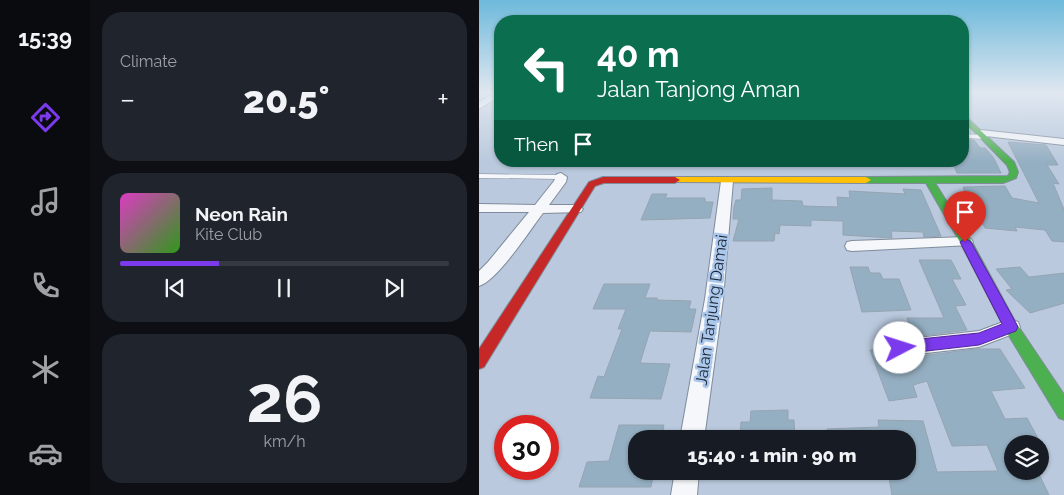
<!DOCTYPE html>
<meta charset="utf-8">
<style>
:root{--surface:#171b24;--page:#20242c;--text:#f1f3f6;--muted:#9ea1a6;--line:#363941;--accent:#7c3aed}
body{margin:0;font-family:Raleway,sans-serif;background:var(--page);color:var(--text);height:100vh;display:flex;flex-direction:column;font-size:19px;white-space:nowrap}
*{box-sizing:border-box;margin:0}
p{font-size:16px;color:var(--muted)}
.icon{flex:none;width:28px;height:28px;fill:none;stroke:currentColor;stroke-width:2;stroke-linecap:round;stroke-linejoin:round}
.map{position:relative;flex:1;overflow:hidden}
.side{display:flex;flex-direction:column;gap:12px;padding:12px;background:#0d0f14;width:389px}
.side>*{flex:none}
.hud{position:absolute;left:15px;top:15px;width:475px;height:152px;border-radius:20px;box-shadow:0 1px 4px #0004;background:#0b6e4f;color:#fff;overflow:hidden}
.tools{position:absolute;left:525px;top:435px;display:grid;gap:10px}
.tools a{display:grid;place-items:center;width:45px;height:45px;border-radius:50%;background:var(--surface);box-shadow:0 1px 4px #0004;font-size:25px}
.speed{position:absolute;left:15px;top:415px;display:flex;gap:10px;font-size:25px;font-weight:700;text-align:center}
.speed>*{display:grid;place-content:center;width:65px;height:65px;border-radius:50%;background:var(--surface);box-shadow:0 1px 4px #0004;line-height:1}
.speed .limit{border:8px solid #d22;background:#fff;color:#111}
.pin{position:absolute;display:grid;place-items:center;width:42px;height:42px;color:#fff;margin:-51px -21px;border-radius:50% 50% 50% 0;rotate:-45deg;box-shadow:0 0 5px #0007}
.pin .icon{rotate:45deg}
.me{position:absolute;width:55px;margin:-28px;rotate:85deg;stroke-linejoin:round;filter:drop-shadow(0 0 4px #0008)}
.turn{display:flex;align-items:center;gap:18px;height:105px;padding:0 20px;font-size:22px}
.turn .icon{width:65px;height:65px;stroke-width:2.5}
.turn b{display:block;font-size:35px;line-height:42px}
.then{display:flex;align-items:center;height:48px;padding:0 20px;background:#0003;gap:10px;font-size:19px}
.big{font-size:38px;font-weight:800;line-height:1.1}
.side .tile{flex:1;display:flex;flex-direction:column;justify-content:center;gap:8px;min-width:0;padding:0 18px;border-radius:20px;background:var(--page)}
.side .dial{align-items:center;gap:0}
.dial b{font-size:65px;line-height:1}
.song{display:flex;align-items:center;gap:15px}
.cover{width:60px;height:60px;border-radius:8px;background:linear-gradient(135deg,hsl(310 70% 55%),hsl(110 70% 35%))}
.played{height:5px;border-radius:2px;background:linear-gradient(90deg,var(--accent) 30%,var(--line) 30%)}
.keys{display:flex;justify-content:space-around;direction:ltr}
.heat{display:flex;justify-content:space-between;align-items:center;font-size:28px;direction:ltr}
.trip{position:absolute;left:149px;top:430px;width:288px;height:50px;border-radius:20px;background:var(--surface);box-shadow:0 1px 4px #0004;font-weight:800;line-height:50px;text-align:center}
main{display:flex;flex:1;min-height:0}
.tabs{display:flex;flex-direction:column;width:90px;justify-content:space-around;align-items:center;background:#090b0e;color:var(--muted)}
.tabs .icon{width:35px;height:35px}
.tabs .current{color:var(--accent)}
.tabs b{font-size:22px;color:var(--text)}
.map>svg:first-child{display:block}
</style>
<main>
<nav class="tabs">
<b>15:39</b>
<svg class="icon current" aria-label="directions" viewBox="0 0 24 24"><path d="M12 3l9 9-9 9-9-9zM9 14v-3h6M13 9l2 2-2 2"/></svg>
<svg class="icon" aria-label="music" viewBox="0 0 24 24"><path d="M9 18V5l10-2v13"/><circle cx="6" cy="18" r="3"/><circle cx="16" cy="16" r="3"/></svg>
<svg class="icon" aria-label="phone" viewBox="0 0 24 24"><path d="M5 4h4l2 5-3 2q2 4 5 5l2-3 5 2v4C11 20 4 13 5 4z"/></svg>
<svg class="icon" aria-label="climate" viewBox="0 0 24 24"><path d="M12 3v18M4 7l16 10M4 17L20 7"/></svg>
<svg class="icon" aria-label="car" viewBox="0 0 24 24"><path d="M5 17H2v-5l4-1 3-4h7l3 4 3 1v5h-3M9 17h6M6 11h13"/><circle cx="7" cy="17" r="2"/><circle cx="17" cy="17" r="2"/></svg>
</nav>
<section class="side">
<div class="tile"><p>Climate</p>
<div class="heat"><a>−</a><b class="big">20.5°</b><a>+</a></div>
</div>
<div class="tile">
<div class="song"><i class="cover"></i><div><b>Neon Rain</b><p>Kite Club</p></div></div>
<div class="played"></div>
<div class="keys"><svg class="icon" aria-label="previous" viewBox="0 0 24 24"><path d="M18 5L8 12l10 7zM5 5v14"/></svg><svg class="icon" aria-label="pause" viewBox="0 0 24 24"><path d="M8 5v14M16 5v14"/></svg><svg class="icon" aria-label="next" viewBox="0 0 24 24"><path d="M6 5l10 7-10 7zM19 5v14"/></svg></div>
</div>
<div class="tile dial"><b>26</b><p>km/h</p></div>
</section>
<div class="map">
<svg width="586" height="495" viewBox="0 0 586 495">
<rect width="100%" height="100%" fill="#bac9dd"/>
<g fill="#95afc2" stroke="#95a4b2">
<path d="M 484,140 L 495,140 L 501,148 L 506,148 L 514,157 L 522,173 L 478,173 L 473,161 L 484,161 Z"/>
<path d="M 529,142 L 567,145 L 579,165 L 568,165 L 580,184 L 574,183 L 586,212 L 586,242 L 573,241 L 566,230 L 536,227 L 538,231 L 506,228 L 504,224 L 496,223 L 484,187 L 526,186 L 533,198 L 560,203 Z"/>
<path d="M 293,188 L 293,200 L 323,201 L 324,206 L 359,207 L 358,197 L 371,198 L 370,191 L 426,194 L 424,189 L 442,190 L 462,236 L 445,237 L 444,232 L 412,231 L 413,238 L 364,235 L 364,221 L 332,220 L 332,226 L 301,225 L 300,234 L 296,233 L 295,241 L 254,241 L 260,219 L 254,219 L 255,207 L 257,200 L 262,200 L 263,189 Z"/>
<path d="M 173,194 L 188,194 L 186,198 L 226,198 L 226,202 L 234,202 L 231,218 L 162,220 Z"/>
<path d="M 440,260 L 472,260 L 482,279 L 473,279 L 487,305 L 476,306 L 488,330 L 434,337 L 428,318 L 465,318 Z"/>
<path d="M 371,267 L 389,267 L 391,273 L 401,273 L 404,279 L 420,279 L 432,310 L 383,312 Z"/>
<path d="M 541,267 L 550,277 L 586,273 L 586,303 L 551,313 L 527,290 L 533,289 L 517,269 Z"/>
<path d="M 125,284 L 171,284 L 166,298 L 178,298 L 178,300 L 212,301 L 210,309 L 217,309 L 212,332 L 171,331 L 161,363 L 191,364 L 182,399 L 111,398 L 119,376 L 125,377 L 143,329 L 139,329 L 147,309 L 114,309 Z"/>
<path d="M 405,348 L 409,360 L 497,349 L 521,349 L 546,388 L 512,391 L 526,419 L 548,418 L 562,444 L 534,444 L 534,471 L 559,472 L 570,495 L 413,495 L 409,471 L 428,471 L 428,439 L 349,439 L 348,429 L 400,427 L 399,420 L 444,421 L 458,472 L 519,471 L 508,445 L 473,446 L 448,381 L 434,385 L 438,397 L 410,401 L 391,350 Z"/>
<path d="M 309,410 L 309,420 L 315,420 L 316,439 L 261,439 L 262,422 L 271,422 L 272,411 Z"/>
<path d="M 140,425 L 185,425 L 182,439 L 158,439 L 158,471 L 175,471 L 172,487 L 100,487 L 108,462 L 130,461 Z"/>
</g>
<g fill="none" stroke-linecap="round" stroke-linejoin="round">
<defs>
<g id="lane">
<path d="M 484,134 L 506,135 L 509,137 L 506,139 L 484,138 Z"/>
<path d="M 0,174 L 82,175 L 85,177 L 82,179 L 0,178 Z"/>
</g>
<g id="street">
<path d="M 15,93 L 21,93 L 21,96 L 0,109 L 0,102 Z"/>
<path d="M 502,130 L 586,139 L 586,145 L 498,135 L 498,131 Z"/>
<path d="M 82,173 L 88,177 L 87,182 L 70,205 L 97,205 L 104,209 L 102,212 L 64,213 C 51,230 19,280 0,286 L 0,271 L 9,262 L 50,212 L 0,212 L 0,204 L 56,205 L 75,181 L 78,174 Z"/>
<path d="M 248,177 L 254,181 L 244,299 L 225,439 L 201,439 L 226,299 L 242,181 Z"/>
<path d="M 487,237 L 492,239 L 494,242 L 492,245 L 373,251 L 368,250 L 366,246 L 368,242 L 373,241 Z"/>
<path d="M 532,319 L 539,322 L 541,327 L 539,332 L 500,347 L 421,356 L 414,354 L 411,348 L 414,342 L 421,340 L 500,331 Z"/>
<path d="M 196,471 L 220,471 L 218,495 L 192,495 Z"/>
</g>
<path id="fast" d="M 484,114 L 535,162 L 539,172 L 537,178 L 524,183 L 456,183 L 493,242 L 537,323 L 586,396 L 586,420 L 580,418 L 527,331 L 481,242 L 447,183 L 387,183 L 382,180 L 387,177 L 529,176 L 531,172 L 528,165 L 484,120 Z"/>
<path id="slow" d="M 196,177 L 387,177 L 392,180 L 387,183 L 193,182 L 191,180 Z"/>
<path id="jam" d="M 124,177 L 196,177 L 201,180 L 196,183 L 125,183 L 116,186 L 5,367 L 0,369 L 0,349 L 110,182 Z"/>
</defs>
<use href="#lane" stroke="#808c9b" stroke-width="1"/>
<use href="#street" stroke="#808c9b" stroke-width="2"/>
<use href="#fast" stroke="#808c9b" stroke-width="2"/>
<use href="#slow" stroke="#808c9b" stroke-width="2"/>
<use href="#jam" stroke="#808c9b" stroke-width="2"/>
<use href="#lane" fill="#f5f7fa" fill-rule="evenodd"/>
<use href="#street" fill="#f5f7fa" fill-rule="evenodd"/>
<use href="#fast" fill="#4caf50" fill-rule="evenodd"/>
<use href="#slow" fill="#ffc107" fill-rule="evenodd"/>
<use href="#jam" fill="#c62828" fill-rule="evenodd"/>
</g>
<linearGradient id="sky" x2="0" y2="1"><stop stop-color="#6db9db"/><stop offset="0.57" stop-color="#e0e7f0"/><stop offset="1" stop-color="#e0e7f0" stop-opacity="0"/></linearGradient>
<rect width="586" height="162" fill="url(#sky)"/>
<path fill="#7c3aed" stroke="#51269a" d="M 486,238 L 492,242 L 537,323 L 539,327 L 537,331 L 500,345 L 421,354 L 416,352 L 414,348 L 416,343 L 421,341 L 500,333 L 523,324 L 481,242 Z"/>
<g text-anchor="middle" stroke-width="5" stroke-linejoin="round" paint-order="stroke">
<g font-size="16" fill="#1b2533" stroke="#abc8ec">
<text transform="translate(232 310) rotate(-82)" y="6">Jalan Tanjung Damai</text>
</g>
</g>
</svg>
<div class="tools">
<a><svg class="icon" aria-label="layers" viewBox="0 0 24 24"><path d="M12 4l9 5-9 5-9-5zM3 14l9 5 9-5"/></svg></a>
</div>
<div class="speed"><div class="limit">30</div></div>
<div class="pin" style="left:486px;top:242px;background:#d93025"><svg class="icon" aria-label="arrive" viewBox="0 0 24 24"><path d="M6 21V4h12l-3 4 3 4H6"/></svg></div>
<svg class="me" style="left:421px;top:348px" viewBox="-20 -20 40 40"><circle r="19" fill="#fff"/><path d="M0-13L10 11 0 6-10 11z" fill="#7c3aed"/></svg>
<div class="trip">15:40 · 1 min · 90 m</div>
<div class="hud">
<div class="turn"><svg class="icon" aria-label="left" viewBox="0 0 24 24"><path d="M17 20v-9H6M10 6l-5 5 5 5"/></svg><div><b>40 m</b>Jalan Tanjong Aman</div></div>
<div class="then">Then<svg class="icon" aria-label="arrive" viewBox="0 0 24 24"><path d="M6 21V4h12l-3 4 3 4H6"/></svg></div>
</div>
</div>
</main>
